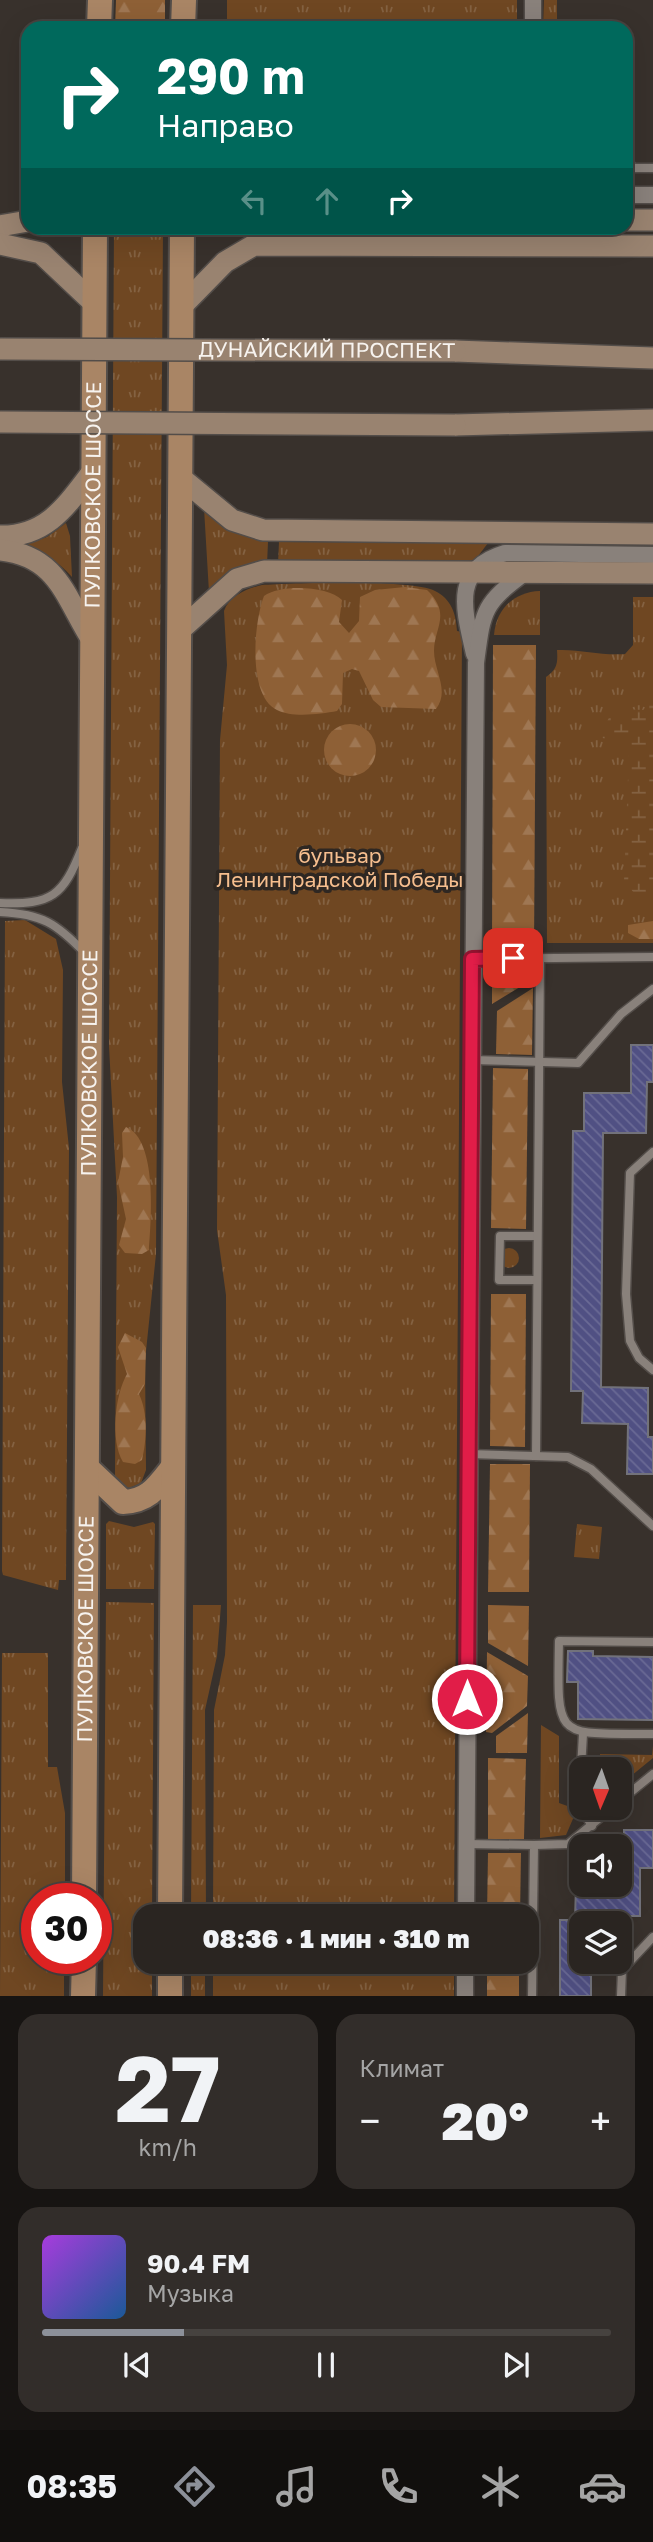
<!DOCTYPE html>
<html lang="ru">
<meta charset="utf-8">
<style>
:root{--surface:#2a2521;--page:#322d2a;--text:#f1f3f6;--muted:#a5a5a5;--line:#46423f;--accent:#8c9099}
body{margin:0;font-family:"Golos Text",sans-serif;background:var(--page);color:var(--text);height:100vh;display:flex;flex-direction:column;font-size:26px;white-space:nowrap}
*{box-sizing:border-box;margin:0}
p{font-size:23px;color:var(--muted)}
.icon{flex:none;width:38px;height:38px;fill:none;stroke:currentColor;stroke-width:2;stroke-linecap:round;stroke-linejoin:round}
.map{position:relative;height:1996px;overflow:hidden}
.sheet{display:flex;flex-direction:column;gap:18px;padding:18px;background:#171412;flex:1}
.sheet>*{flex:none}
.top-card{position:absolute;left:21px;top:21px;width:612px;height:214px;border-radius:21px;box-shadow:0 7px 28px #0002,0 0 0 2px var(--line);background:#00695c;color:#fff;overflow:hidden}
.needle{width:46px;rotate:182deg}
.fabs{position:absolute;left:569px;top:1757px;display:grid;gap:14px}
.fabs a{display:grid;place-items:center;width:63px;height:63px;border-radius:14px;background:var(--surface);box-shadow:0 7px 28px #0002,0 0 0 2px var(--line);font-size:35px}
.speed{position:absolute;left:21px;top:1883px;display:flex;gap:14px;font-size:35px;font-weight:700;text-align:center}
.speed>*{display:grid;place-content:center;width:91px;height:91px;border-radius:50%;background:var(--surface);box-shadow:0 7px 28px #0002,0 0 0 2px var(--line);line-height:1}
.speed .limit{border:10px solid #d22;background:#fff;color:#111}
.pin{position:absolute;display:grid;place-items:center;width:60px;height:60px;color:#fff;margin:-30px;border-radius:14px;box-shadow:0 4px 10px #0006}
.me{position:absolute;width:77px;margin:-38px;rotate:0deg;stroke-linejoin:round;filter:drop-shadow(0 0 5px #0008)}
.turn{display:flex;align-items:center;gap:24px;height:147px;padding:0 21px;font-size:32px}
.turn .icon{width:91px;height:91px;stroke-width:2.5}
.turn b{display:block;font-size:49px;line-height:60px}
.lanes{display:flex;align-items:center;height:66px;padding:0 21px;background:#0003;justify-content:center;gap:35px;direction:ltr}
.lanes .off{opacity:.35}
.big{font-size:52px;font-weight:800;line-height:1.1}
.sheet .card{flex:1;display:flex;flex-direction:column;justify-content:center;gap:10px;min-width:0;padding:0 24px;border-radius:21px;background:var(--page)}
.sheet .dial{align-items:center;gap:0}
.dial b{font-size:91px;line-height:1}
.song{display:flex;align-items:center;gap:21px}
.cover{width:84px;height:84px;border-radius:10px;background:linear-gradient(135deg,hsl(280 70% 55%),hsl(210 70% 35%))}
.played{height:7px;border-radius:4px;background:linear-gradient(90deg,var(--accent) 25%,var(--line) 25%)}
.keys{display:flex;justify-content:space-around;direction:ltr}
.heat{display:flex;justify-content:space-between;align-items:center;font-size:38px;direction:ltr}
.sheet .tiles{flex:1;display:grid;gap:18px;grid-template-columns:1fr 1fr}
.card:last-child{grid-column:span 2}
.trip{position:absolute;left:133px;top:1904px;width:406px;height:70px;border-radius:21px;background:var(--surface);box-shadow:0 7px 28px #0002,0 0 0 2px var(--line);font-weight:800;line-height:70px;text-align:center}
.tab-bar{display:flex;height:112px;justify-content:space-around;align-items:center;background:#110f0d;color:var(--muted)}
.tab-bar .icon{width:49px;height:49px}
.tab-bar .active{color:var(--accent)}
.tab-bar b{font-size:32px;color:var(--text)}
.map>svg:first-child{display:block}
</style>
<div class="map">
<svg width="653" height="1996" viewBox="0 0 653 1996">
<defs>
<pattern id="grass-tufts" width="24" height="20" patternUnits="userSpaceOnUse" patternTransform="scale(1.75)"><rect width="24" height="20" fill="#6f4722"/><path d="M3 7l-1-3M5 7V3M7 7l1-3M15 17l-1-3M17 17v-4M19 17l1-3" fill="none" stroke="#846242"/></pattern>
<pattern id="forest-firs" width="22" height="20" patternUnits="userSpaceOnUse" patternTransform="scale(1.75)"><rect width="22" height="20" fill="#8e6036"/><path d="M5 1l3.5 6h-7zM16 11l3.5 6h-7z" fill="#9f7753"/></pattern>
<pattern id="wetland-marsh" width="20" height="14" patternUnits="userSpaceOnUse" patternTransform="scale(1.75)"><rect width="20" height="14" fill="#6f4722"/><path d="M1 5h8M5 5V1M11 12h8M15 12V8" fill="none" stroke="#846242"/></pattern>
<pattern id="building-back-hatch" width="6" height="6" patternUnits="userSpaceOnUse" patternTransform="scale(1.75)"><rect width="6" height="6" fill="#505083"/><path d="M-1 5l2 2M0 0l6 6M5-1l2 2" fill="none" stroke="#6a6a95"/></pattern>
</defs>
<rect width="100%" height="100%" fill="#38312c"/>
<g fill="url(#grass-tufts)">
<rect x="227" y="0" width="290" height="28"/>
<path d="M 544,0 L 557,0 L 557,28 L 543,28 Z"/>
<path d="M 114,228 L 163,228 L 156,1254 L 145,1361 L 146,1470 L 141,1483 L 129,1488 L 118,1482 L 115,1476 L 117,1197 L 109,1046 Z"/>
<path d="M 204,508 L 232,531 L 268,542 L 267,564 L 209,592 Z"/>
<path d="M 66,523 L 70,536 L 72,577 C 57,560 42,552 20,546 L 47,537 Z"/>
<path d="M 279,542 L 488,543 L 472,564 L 278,564 Z"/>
<path d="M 262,585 C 293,583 413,579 435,591 C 451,599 456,613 457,631 L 462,632 L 454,1916 L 213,1916 L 214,1710 L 225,1655 L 227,1622 L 226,1295 L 217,1230 L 220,740 L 227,665 L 224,611 C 229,596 248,588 262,585 Z"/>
<path d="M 540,591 L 540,635 L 494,635 C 496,609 514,592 540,591 Z"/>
<path d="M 633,597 L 653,597 L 653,943 L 547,943 L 546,677 C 557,670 558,663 557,650 C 581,649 601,656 625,654 L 633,645 Z"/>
<path d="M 25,920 L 56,939 L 63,970 L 62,1082 L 69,1148 L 66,1580 L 59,1580 L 58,1590 L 3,1575 L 2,1571 L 5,921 Z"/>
<circle cx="509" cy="1258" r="10"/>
<path d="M 109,1521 L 134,1527 L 153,1522 L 155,1524 L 154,1589 L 106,1589 L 106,1524 Z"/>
<path d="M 577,1524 L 602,1527 L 599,1559 L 574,1557 Z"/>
<path d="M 106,1602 L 154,1603 L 152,1916 L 145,1916 L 145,1962 L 152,1962 L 152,1996 L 103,1996 Z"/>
<path d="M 193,1605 L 221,1605 L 217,1656 L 205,1710 L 206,1916 L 191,1916 Z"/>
<path d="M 2,1653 L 48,1653 L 48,1767 L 57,1767 L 65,1813 L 65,1899 L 37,1899 L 37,1958 L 64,1958 L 64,1996 L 0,1996 Z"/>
<path d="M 541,1725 L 559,1736 L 559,1803 L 573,1808 L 575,1814 L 566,1835 L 540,1838 Z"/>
<path d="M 653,1746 L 653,1758 L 620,1785 L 620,1769 L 600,1769 L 600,1754 L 652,1755 Z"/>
<rect x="191" y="1962" width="14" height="34"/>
<rect x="213" y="1962" width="241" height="34"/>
</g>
<g fill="url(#forest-firs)">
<path d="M 116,0 L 165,0 L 165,28 L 115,28 Z"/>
<path d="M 405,587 L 427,590 C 452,614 434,628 434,651 C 434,671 450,691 436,709 L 381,707 L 373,700 L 359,671 L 352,669 L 343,673 L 342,704 L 337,711 C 320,714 293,718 277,710 C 247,696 254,621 264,596 C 281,584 328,586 342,600 L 339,622 L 349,633 L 359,621 L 360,597 L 375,590 Z"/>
<path d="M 493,645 L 536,645 L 534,950 L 492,951 Z"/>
<circle cx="350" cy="750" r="26"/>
<path d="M 653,921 L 653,939 L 639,939 L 628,933 L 628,925 Z"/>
<path d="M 533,968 L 533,979 L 492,1004 L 492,969 Z"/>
<path d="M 533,988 L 532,1055 L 496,1054 L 497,1011 Z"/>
<path d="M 493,1068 L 528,1069 L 526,1229 L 491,1228 Z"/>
<path d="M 126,1127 C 158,1140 151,1221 149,1250 L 142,1254 L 125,1253 L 119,1245 L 126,1219 L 118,1182 L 123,1157 L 122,1133 Z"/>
<path d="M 491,1294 L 526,1294 L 525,1447 L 490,1446 Z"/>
<path d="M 125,1333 L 142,1342 L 146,1348 L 145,1384 L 139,1394 C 148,1413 147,1439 142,1460 L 135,1464 L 123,1462 C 110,1440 115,1395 127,1374 L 118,1347 Z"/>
<path d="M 490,1464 L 530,1464 L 529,1592 L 488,1592 Z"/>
<path d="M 488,1605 L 529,1606 L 528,1666 L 488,1643 Z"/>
<path d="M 487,1652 L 528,1676 L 527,1706 L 492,1733 L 486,1732 Z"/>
<path d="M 528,1713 L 527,1753 L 496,1753 L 496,1736 Z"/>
<path d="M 488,1758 L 526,1759 L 524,1839 L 488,1839 Z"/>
<path d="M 488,1853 L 521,1853 L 520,1916 L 487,1916 Z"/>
<rect x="487" y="1962" width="32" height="34"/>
</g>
<path fill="url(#wetland-marsh)" d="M 653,701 L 653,888 L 638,897 L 624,882 L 629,751 L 618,740 L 602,738 C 608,710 615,708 643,710 Z"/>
<g fill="url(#building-back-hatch)" stroke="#72727b" stroke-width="2">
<path d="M 631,1045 L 653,1045 L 653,1082 L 647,1082 L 646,1133 L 603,1133 L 601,1387 L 648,1388 L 648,1437 L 653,1437 L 653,1474 L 627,1474 L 628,1424 L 582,1423 L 583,1391 L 571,1391 L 573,1131 L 584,1131 L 584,1093 L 631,1093 Z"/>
<path d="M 568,1651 L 593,1651 L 593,1656 L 653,1657 L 653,1720 L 578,1719 L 578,1682 L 567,1682 Z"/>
<path d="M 624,1830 L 653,1830 L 653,1868 L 640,1868 L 640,1916 L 592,1916 L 591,1923 L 581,1923 L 581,1962 L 591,1962 L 591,1996 L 560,1996 L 560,1920 L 575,1920 L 576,1885 L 620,1885 L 620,1877 L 624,1877 Z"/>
</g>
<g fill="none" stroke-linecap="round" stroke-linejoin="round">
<defs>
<g id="lane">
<path d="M 626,161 L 634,168 L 653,168"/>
<path d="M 0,903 C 52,905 63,896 82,848"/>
<path d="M 0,912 C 42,914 56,923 85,953"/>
<path d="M 474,959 L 653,957"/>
<path d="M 472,1060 L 578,1063 L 621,1014 L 653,989"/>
<path d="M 653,1152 L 630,1173 L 626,1294 L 630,1341 L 639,1358 L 653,1370"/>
<path d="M 537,1280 L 499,1280 L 500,1236 L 537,1236"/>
<path d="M 469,1454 L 568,1457 L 591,1469 L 653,1526"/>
<path d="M 536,1456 L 540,958"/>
<path d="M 653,1642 L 559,1641 C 557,1742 555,1733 653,1734"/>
<path d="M 581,1769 L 583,1734"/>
<path d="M 581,1776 L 581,1807"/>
<path d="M 620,1801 L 653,1774"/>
<path d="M 581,1808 L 592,1826"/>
<path d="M 466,1844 L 534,1845 L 532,1996"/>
<path d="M 534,1845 L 568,1844 L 612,1808"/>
<path d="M 621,1996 L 622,1970 L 653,1937"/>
</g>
<g id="street">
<path d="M 533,28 L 533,0"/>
<path d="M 626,195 L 653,195"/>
<path d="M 474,654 C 464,610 451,569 505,553 L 653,555"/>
<path d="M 466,1916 L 476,663 C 483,611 482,604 526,572"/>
<path d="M 465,1996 L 465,1962"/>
</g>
<g id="secondary">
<path d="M 626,220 L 653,220"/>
<path d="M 0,226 L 28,221"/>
<path d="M 0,244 L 41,253 L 94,303"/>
<path d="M 181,307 L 225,262 L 254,245 L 653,246"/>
<path d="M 455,351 L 653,358"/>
<path d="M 455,425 L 653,420"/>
<path d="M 180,477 L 232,520 L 263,530 L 653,534"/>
<path d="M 0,536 C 47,537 67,505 93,471"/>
<path d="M 0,550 C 58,556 65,597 92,640"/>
<path d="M 179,631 L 237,579 L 264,571 L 653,573"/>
</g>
<g id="primary">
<path d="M 99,28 L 100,0"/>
<path d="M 183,28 L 184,0"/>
<path d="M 87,1468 L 123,1502 C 149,1501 158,1486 173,1467"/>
<path id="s1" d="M 84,1899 L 95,228"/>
<path d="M 170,1916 L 182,228"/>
<path d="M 83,1996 L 84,1958"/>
<path d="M 170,1996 L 170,1962"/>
</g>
</defs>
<use href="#lane" stroke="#534d49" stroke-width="11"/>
<use href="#street" stroke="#534d49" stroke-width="19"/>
<use href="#secondary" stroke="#534d49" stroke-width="24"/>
<use href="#primary" stroke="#534d49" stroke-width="28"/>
<use href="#lane" stroke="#89817b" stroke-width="8"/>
<use href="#street" stroke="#89817b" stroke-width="16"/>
<use href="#secondary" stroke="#998370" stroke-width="21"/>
<use href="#primary" stroke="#a98565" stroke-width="24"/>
<defs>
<g id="secondary-bridge">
<path id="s2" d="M 0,349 L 455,351"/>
<path d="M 0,422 L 455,425"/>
</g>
</defs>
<use href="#secondary-bridge" stroke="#534d49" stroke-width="24" stroke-linecap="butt"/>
<use href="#secondary-bridge" stroke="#998370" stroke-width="21"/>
</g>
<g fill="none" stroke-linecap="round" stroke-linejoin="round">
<defs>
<path id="route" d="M 467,1699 L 472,959 L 513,958"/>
</defs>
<use href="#route" stroke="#92132f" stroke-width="18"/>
<use href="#route" stroke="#e11d48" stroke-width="12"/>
</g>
<g text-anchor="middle" stroke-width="7" stroke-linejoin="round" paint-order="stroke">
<g font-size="21" fill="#f7f3ef" stroke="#2e2722">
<text dy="7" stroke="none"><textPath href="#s2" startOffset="327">ДУНАЙСКИЙ ПРОСПЕКТ</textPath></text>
<text dy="7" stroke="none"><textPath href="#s1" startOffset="1404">ПУЛКОВСКОЕ ШОССЕ</textPath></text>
<text dy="7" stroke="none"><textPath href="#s1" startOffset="836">ПУЛКОВСКОЕ ШОССЕ</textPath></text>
<text dy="7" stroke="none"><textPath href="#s1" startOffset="270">ПУЛКОВСКОЕ ШОССЕ</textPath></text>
</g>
<g font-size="21" fill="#f6be8e" stroke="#2e2722">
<text x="340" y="863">бульвар<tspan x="340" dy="24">Ленинградской Победы</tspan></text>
</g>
</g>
</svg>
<div class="fabs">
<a><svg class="needle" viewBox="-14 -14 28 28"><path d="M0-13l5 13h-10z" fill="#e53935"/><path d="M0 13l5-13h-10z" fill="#a5a5a5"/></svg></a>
<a><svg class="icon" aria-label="sound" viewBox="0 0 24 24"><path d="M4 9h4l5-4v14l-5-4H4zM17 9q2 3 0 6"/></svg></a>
<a><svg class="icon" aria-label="layers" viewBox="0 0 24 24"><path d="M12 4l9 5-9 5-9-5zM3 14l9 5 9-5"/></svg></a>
</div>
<div class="speed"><div class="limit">30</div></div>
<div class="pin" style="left:513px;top:958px;background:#d93025"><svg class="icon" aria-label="arrive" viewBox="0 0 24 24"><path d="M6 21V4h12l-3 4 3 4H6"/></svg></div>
<svg class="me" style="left:467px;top:1699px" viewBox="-20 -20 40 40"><circle r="17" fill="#e11d48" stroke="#fff" stroke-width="3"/><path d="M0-11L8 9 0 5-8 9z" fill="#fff"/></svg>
<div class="trip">08:36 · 1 мин · 310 m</div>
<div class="top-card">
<div class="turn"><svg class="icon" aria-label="right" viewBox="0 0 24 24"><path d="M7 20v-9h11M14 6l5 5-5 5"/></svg><div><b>290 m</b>Направо</div></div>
<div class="lanes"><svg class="icon off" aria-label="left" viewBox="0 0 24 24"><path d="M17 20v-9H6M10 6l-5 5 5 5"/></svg><svg class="icon off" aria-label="ahead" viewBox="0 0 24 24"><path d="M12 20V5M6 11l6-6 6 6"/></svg><svg class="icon" aria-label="right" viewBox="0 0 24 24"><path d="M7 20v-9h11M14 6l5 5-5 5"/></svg></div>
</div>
</div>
<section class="sheet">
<div class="tiles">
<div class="card dial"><b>27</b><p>km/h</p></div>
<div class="card"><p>Климат</p>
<div class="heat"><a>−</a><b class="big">20°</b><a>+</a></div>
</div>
<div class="card">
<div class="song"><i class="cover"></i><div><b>90.4 FM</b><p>Музыка</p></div></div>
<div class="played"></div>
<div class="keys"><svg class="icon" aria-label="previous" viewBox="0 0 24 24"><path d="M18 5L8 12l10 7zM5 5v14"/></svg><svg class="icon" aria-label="pause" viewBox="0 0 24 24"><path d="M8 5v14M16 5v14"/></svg><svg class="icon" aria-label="next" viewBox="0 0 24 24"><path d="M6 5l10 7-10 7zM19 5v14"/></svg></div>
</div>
</div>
</section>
<nav class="tab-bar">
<b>08:35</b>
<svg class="icon active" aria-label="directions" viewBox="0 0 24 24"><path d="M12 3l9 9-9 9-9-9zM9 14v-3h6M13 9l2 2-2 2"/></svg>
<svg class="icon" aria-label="music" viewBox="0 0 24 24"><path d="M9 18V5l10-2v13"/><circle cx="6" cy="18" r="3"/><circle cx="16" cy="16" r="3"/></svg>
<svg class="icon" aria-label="phone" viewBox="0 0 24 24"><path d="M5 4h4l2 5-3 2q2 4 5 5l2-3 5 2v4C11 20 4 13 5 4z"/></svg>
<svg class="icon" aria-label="climate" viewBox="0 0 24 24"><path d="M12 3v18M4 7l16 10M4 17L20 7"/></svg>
<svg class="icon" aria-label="car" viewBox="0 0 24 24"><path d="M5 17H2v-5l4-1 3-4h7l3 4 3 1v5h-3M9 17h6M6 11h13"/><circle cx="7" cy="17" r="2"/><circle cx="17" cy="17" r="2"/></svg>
</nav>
